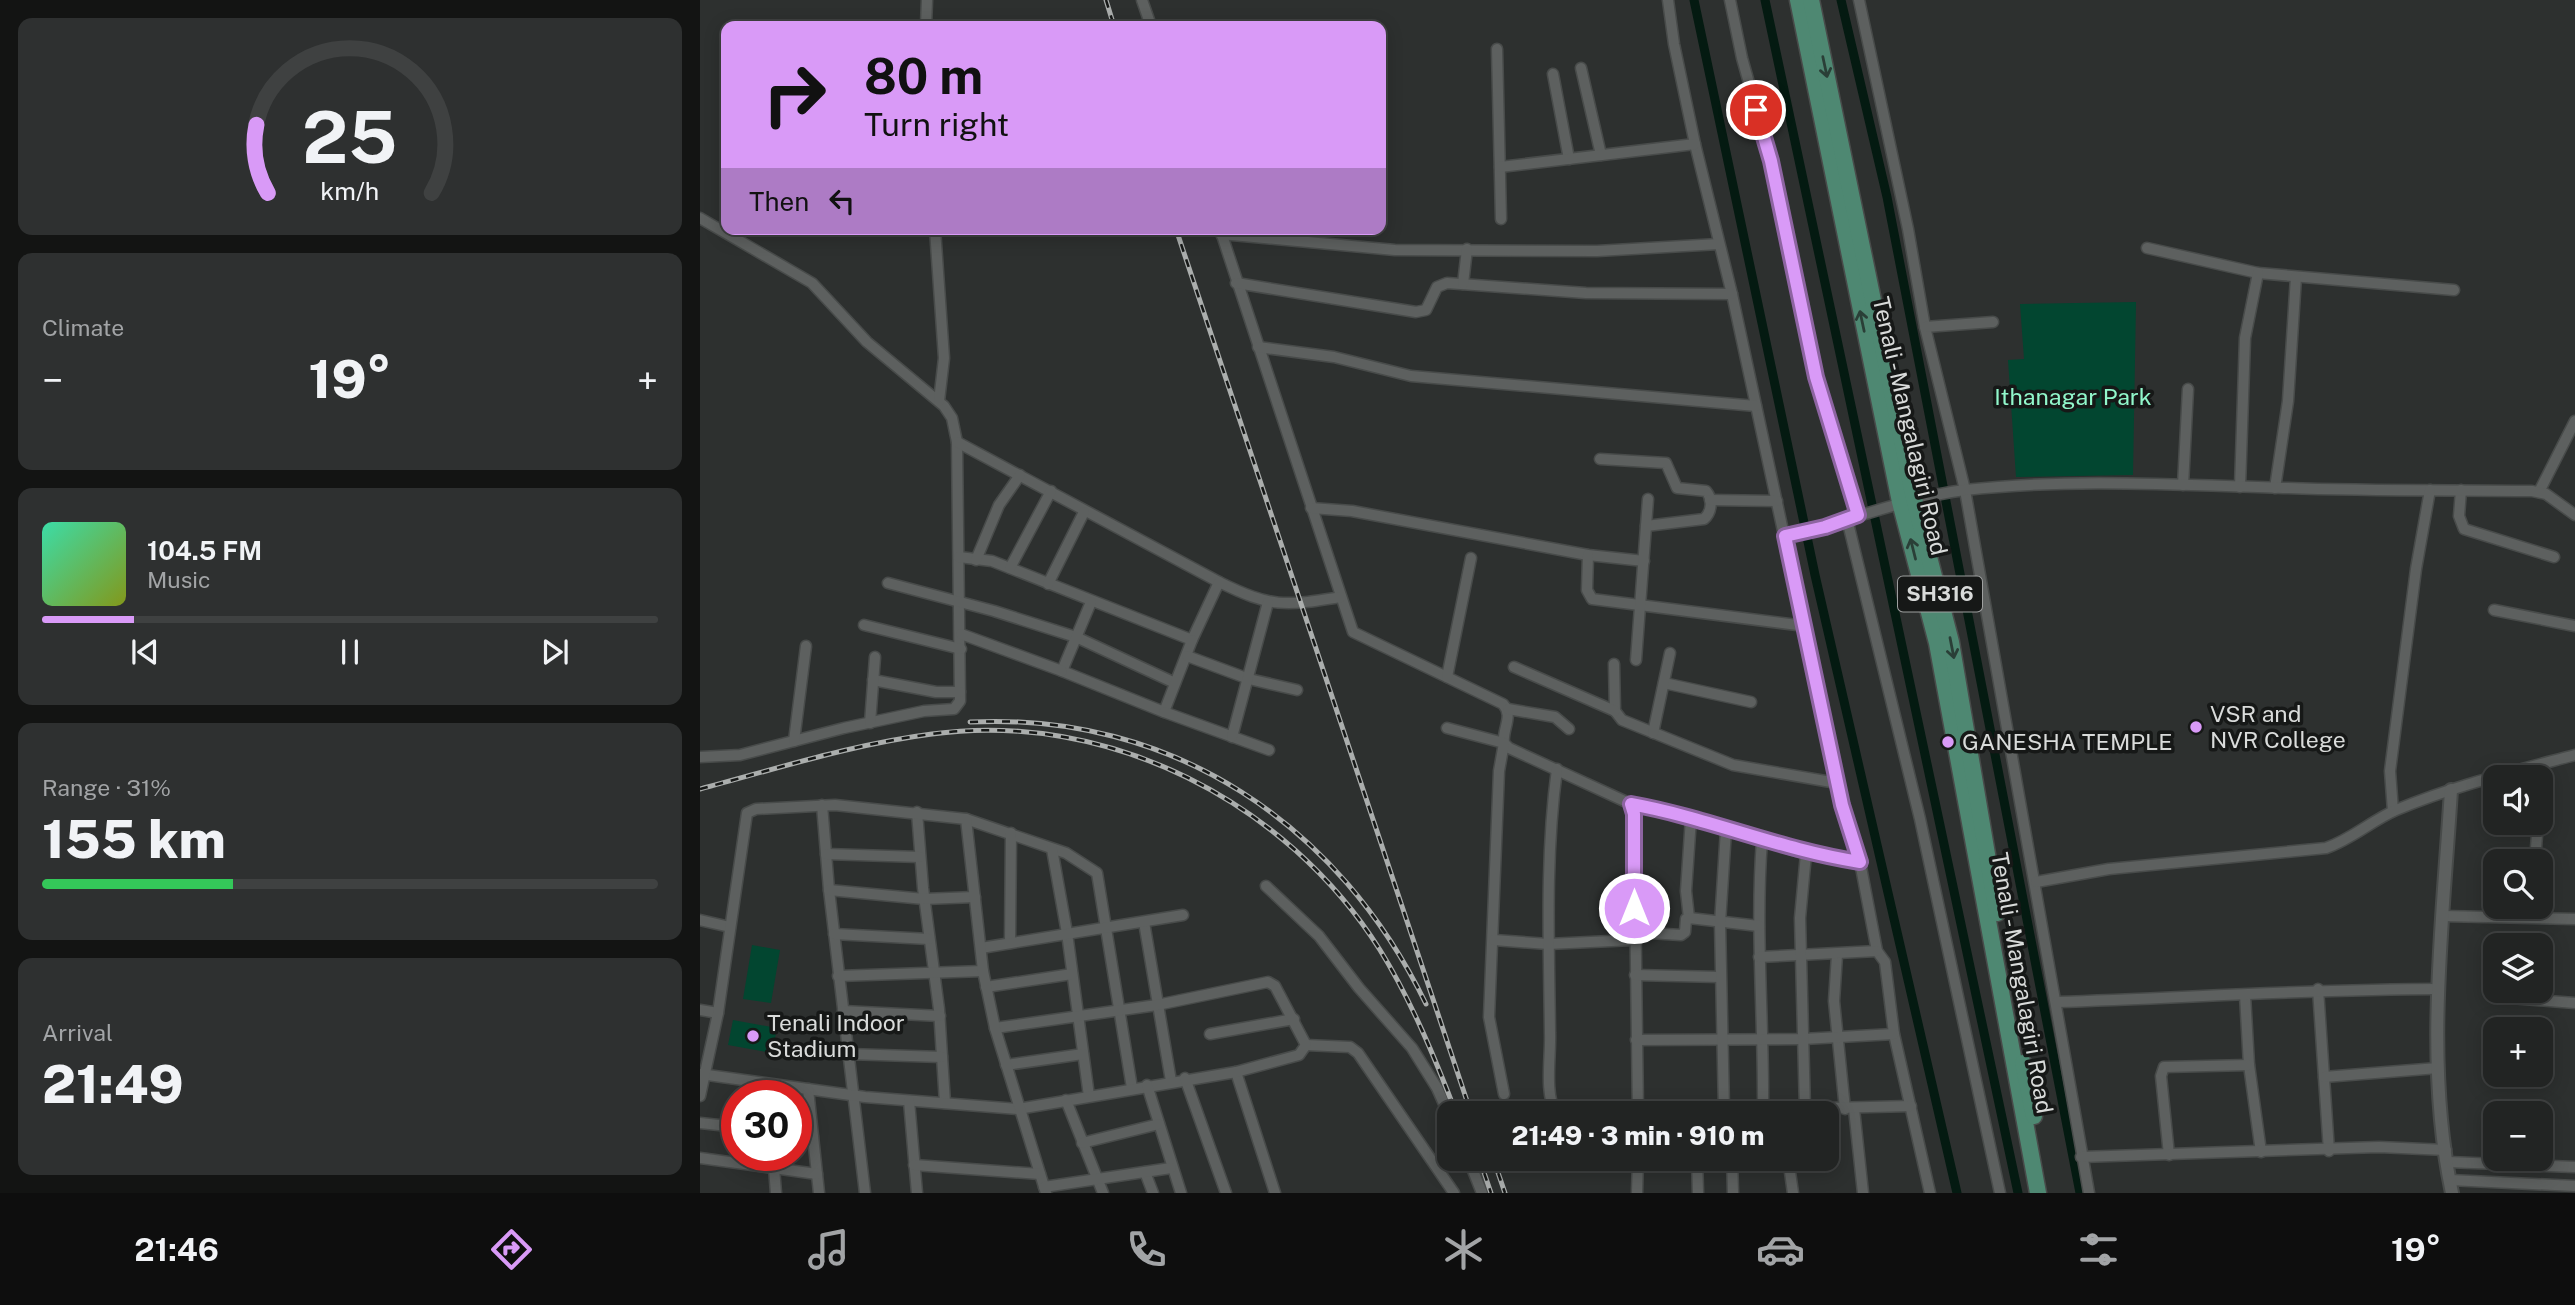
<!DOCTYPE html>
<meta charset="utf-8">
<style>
:root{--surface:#222423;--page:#2e3030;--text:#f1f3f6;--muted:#a2a4a6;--line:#3f4141;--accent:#d99af7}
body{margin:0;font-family:"Public Sans",sans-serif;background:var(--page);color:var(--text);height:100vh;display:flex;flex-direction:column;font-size:26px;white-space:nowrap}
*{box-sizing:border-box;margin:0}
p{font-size:23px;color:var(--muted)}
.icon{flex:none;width:38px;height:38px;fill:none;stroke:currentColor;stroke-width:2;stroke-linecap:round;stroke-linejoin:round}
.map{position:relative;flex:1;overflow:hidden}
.details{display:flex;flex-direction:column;gap:18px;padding:18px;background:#131413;width:700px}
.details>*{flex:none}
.hud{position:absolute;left:21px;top:21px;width:665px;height:214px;border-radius:14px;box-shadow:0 4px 18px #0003,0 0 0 2px var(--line);background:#d99af7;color:#111;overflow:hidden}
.buttons{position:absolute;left:1783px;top:765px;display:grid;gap:14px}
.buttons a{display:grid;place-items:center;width:70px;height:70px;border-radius:14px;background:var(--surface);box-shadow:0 4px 18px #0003,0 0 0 2px var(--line);font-size:35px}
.speed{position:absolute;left:21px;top:1080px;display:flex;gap:14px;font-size:35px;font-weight:700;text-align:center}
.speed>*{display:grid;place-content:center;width:91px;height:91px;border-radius:50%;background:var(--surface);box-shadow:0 4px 18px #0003,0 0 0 2px var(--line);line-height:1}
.speed .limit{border:10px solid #d22;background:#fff;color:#111}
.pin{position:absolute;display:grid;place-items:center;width:60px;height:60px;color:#fff;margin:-30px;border:4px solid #fff;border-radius:50%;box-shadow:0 2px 7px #0007}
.me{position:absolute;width:77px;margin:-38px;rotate:0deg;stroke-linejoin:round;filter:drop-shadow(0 0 5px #0008)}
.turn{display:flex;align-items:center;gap:24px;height:147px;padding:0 28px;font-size:32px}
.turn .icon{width:91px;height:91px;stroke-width:2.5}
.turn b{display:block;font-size:49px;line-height:60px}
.then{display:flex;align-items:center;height:66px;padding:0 28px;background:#0003;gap:14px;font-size:26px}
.big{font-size:52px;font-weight:800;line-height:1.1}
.details .card{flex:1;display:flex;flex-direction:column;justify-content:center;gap:10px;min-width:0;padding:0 24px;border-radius:14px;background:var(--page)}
.details .dial{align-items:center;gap:0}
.dial svg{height:182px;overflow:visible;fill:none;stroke:var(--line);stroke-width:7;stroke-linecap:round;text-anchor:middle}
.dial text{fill:var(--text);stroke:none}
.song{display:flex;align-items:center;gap:21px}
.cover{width:84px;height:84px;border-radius:10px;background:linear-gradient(135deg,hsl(160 70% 55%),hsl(70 70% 35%))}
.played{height:7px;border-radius:4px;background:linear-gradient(90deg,var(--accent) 15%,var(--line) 15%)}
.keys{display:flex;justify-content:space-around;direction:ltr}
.heat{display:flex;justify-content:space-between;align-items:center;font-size:38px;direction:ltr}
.charge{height:10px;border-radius:5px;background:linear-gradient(90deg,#34c759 31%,var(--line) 0)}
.trip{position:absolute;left:737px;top:1101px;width:402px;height:70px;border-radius:14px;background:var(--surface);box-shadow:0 4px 18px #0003,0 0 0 2px var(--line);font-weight:800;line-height:70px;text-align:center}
.dock{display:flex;height:112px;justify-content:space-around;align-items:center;background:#0e0e0e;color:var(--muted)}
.dock .icon{width:49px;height:49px}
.dock .active{color:var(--accent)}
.dock b{font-size:32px;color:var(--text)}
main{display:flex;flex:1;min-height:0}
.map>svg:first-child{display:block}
</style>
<main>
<section class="details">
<div class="card dial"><svg viewBox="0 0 100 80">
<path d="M14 69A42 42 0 1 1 86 69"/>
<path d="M14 69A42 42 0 0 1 9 39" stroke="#d99af7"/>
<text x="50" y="56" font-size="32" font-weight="700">25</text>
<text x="50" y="72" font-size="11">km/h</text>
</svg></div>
<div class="card"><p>Climate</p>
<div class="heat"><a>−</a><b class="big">19°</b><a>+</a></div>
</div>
<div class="card">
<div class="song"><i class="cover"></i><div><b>104.5 FM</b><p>Music</p></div></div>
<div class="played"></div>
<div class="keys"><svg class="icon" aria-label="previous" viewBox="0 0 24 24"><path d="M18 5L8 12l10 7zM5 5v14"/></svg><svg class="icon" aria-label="pause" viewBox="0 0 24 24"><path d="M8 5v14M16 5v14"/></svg><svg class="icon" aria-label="next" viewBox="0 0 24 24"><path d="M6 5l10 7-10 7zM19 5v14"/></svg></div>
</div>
<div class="card"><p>Range · 31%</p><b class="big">155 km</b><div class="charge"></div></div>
<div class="card"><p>Arrival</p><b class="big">21:49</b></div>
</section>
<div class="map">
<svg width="1875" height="1193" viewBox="0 0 1875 1193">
<rect width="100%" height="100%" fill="#2d302f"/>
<g fill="#024630">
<path d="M 1436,302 L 1433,475 L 1316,477 L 1308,360 L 1324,359 L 1320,304 Z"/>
<path d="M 52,945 L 80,950 L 71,1003 L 43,999 Z"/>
<path d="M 33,1020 L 77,1028 L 72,1053 L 28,1045 Z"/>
</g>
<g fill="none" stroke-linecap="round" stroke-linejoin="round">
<g stroke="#041a11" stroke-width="9">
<path d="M 994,0 L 1115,575 L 1257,1193"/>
<path d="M 1065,0 L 1318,1193"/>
<path d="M 1141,0 L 1187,197 L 1380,1193"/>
</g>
<defs>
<g id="minor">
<path d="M 442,0 L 451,26"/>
<path d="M 968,0 L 974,44 L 995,144 L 1032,294 L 1142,805 L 1160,862 L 1177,951 L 1185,962 L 1194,1034 L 1230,1193"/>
<path d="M 1030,0 L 1042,58 L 1071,161 L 1116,377 L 1158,515"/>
<path d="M 1159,0 L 1208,229 L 1225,327 L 1265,490 L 1389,1193"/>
<path d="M 226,26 L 227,0"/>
<path d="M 797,49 L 801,219"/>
<path d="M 881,68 L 901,155"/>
<path d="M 853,74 L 869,159"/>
<path d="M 800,167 L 995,144"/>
<path d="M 0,218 L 112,283 L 167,342 L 244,406 L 252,418 L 257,442 L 260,701 L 254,709 L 224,711 L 144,728 L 40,755 L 0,757"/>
<path d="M 235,229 L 244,358 L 239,401"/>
<path d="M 520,229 L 653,632 L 803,704 C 814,716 802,729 804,743 L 809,748 L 931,804 L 934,814 L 938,1113"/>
<path d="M 521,234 L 695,250 L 897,251 L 1019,244"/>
<path d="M 1447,248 L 1558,273 L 1754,290"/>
<path d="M 536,283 L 716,312 L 726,310 L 737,287 L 747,283 L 886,293 L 1032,294"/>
<path d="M 763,284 L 767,249"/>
<path d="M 1225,327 L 1293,322"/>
<path d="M 558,347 L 634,357 L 711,376 L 1056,406"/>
<path d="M 257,442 L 519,582"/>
<path d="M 900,459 L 966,463 L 977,488 L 1006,491 C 1013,499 1012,512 1004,519 L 946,526"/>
<path d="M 1483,485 L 1488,389"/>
<path d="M 1540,487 L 1545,338 L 1558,273"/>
<path d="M 1575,488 L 1588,401 L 1596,277"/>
<path d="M 1761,490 L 1759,516 L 1764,529 L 1854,557"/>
<path d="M 1839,492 L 1875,421"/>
<path d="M 1010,500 L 1077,501"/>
<path d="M 611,508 L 652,511 L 888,555 L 944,561"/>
<path d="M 1147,519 L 1220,819 L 1300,1193"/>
<path d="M 1085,536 C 1146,523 1203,498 1265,490 C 1371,478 1481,485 1588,488 C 1669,491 1751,490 1832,491 L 1846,494 L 1875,515"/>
<path d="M 888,555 L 887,590 L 892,599 L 1105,626"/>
<path d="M 259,557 L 292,561 L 492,640 L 519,582 C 572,608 584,606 641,597"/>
<path d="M 276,560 L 299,505 L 320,475"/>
<path d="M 310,568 L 351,491"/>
<path d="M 188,583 L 294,611 L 376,637 L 475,683"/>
<path d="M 348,584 L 384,512"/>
<path d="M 391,602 L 362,671 L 464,712 L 492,640"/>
<path d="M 1794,610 L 1875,626"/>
<path d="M 164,625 L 261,649"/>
<path d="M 261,634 L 362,671"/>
<path d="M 487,656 L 549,679 L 597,690"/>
<path d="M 936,660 L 948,499"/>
<path d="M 914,664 L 915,711 L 922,720 L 1033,765 L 1137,783"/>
<path d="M 814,667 L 915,711"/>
<path d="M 747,677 L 771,558"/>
<path d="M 173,680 L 236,692 L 260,692"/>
<path d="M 964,683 L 1051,702"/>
<path d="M 808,709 L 855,717 L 869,729"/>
<path d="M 464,712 L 569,750"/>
<path d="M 170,723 L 175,657"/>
<path d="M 747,728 L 804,743 L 799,771 L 789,1017 L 804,1094"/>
<path d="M 953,733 L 970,653"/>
<path d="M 532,737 L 568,602"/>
<path d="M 94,741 L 106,646"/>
<path d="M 1841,779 L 1842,764"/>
<path d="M 931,804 L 991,818 L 1106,854 L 1160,862"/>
<path d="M 122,805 L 129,890 L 165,1193"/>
<path d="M 1693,811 L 1690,771 L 1716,569 L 1730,490"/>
<path d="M 217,812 L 223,888 L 239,1009 L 245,1103"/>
<path d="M 266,819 L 366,853 L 397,873 L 432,1088"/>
<path d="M 1062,840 C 1055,930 1064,1020 1063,1110"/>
<path d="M 352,849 L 367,933 L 389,1096"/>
<path d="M 126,854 L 220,857"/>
<path d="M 1835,861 L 1838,822"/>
<path d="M 1336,882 L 1409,869 L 1626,848 C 1652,839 1671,821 1696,810 C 1753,786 1815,771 1875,755"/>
<path d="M 566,886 L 619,936 L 659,988 L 712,1048 L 737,1088 L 749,1115"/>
<path d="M 129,890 L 224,899 L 275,897"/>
<path d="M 1743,916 L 1875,919"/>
<path d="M 989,918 L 986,891 L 991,818"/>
<path d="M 0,920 L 30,927"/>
<path d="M 444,922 L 471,1081"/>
<path d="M 934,932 L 981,935 L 985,932 L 986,919 L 989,918 L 1059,926"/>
<path d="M 134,934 L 229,939"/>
<path d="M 794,940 L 848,944 L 933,940"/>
<path d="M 310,943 L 311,833"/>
<path d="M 281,948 L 483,915"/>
<path d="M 1137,955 L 1134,1001 L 1145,1109"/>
<path d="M 1059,957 L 1177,951"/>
<path d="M 935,975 L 1020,977"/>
<path d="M 138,976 L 283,971"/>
<path d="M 286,987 L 372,974"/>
<path d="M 1618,989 L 1629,1151"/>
<path d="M 1545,995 L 1549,1065 L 1561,1152"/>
<path d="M 1811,998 L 1875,1003"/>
<path d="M 1357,1002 C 1484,998 1611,989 1739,989"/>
<path d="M 0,1010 L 18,1013"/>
<path d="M 143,1011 L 240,1016"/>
<path d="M 510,1034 L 594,1019"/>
<path d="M 936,1040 L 1103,1039 L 1194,1034"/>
<path d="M 606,1045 L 650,1047 L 658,1053 L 754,1193"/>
<path d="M 148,1054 L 242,1057"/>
<path d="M 306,1065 L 383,1054"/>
<path d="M 536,1072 L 575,1193"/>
<path d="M 0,1074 L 165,1097 L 318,1109 L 536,1072 L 599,1055 L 606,1045 L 575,986 L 568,982 L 457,1005 L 295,1028"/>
<path d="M 1624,1077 L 1738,1068"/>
<path d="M 485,1078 L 526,1193"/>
<path d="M 447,1085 L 481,1193"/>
<path d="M 108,1089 L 119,1193"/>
<path d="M 0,1096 L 18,1013 L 47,813 L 56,809 L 135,805 L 266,819 L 283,971 L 295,1028 L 346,1193"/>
<path d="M 366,1100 L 403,1193"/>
<path d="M 209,1101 L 217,1193"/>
<path d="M 1154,1109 L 1163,1193"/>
<path d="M 1024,1110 L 1020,923 L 1026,830"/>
<path d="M 1105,1110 L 1100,918 L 1106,854"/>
<path d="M 856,1113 C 844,1094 851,1056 850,1033 C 849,945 845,857 857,769"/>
<path d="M 934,1113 L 1211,1106"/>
<path d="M 0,1123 L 37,1127"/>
<path d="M 96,1135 L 113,1137"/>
<path d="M 382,1143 L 459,1124"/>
<path d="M 1469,1155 L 1461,1076 L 1464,1067 L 1549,1065"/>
<path d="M 1381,1157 L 1679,1147 L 1746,1150"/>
<path d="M 0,1158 L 117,1174"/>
<path d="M 768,1158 L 782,1193"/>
<path d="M 997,1158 L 998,1193"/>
<path d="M 1032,1158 L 1033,1193"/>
<path d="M 1088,1158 L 1093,1193"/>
<path d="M 1748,1162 L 1875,1167"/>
<path d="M 214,1165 L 340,1174"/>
<path d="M 886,1165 L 937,1163"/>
<path d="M 74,1168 L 76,1193"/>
<path d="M 445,1172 L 453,1193"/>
<path d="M 1750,1180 L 1875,1186"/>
<path d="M 344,1187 L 471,1168"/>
<path d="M 937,1193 L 938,1159"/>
</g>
<path id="tertiary" d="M 1751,790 C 1743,922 1724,1062 1752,1193"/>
<g id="primary">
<path d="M 1098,0 L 1200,502 L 1237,643 L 1338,1193"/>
<path d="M 1111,0 L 1214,499 L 1251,642 L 1297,913"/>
<path d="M 1323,1063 L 1334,1116"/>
</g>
</defs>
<use href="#minor" stroke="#484b4a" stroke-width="13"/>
<use href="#tertiary" stroke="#484b4a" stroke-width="16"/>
<use href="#primary" stroke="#484b4a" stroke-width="19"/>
<use href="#minor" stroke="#5d605f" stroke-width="10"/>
<use href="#tertiary" stroke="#5d605f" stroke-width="12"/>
<use href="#primary" stroke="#4e8872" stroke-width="16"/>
<defs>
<g id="rail">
<path d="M 406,0 L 414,26"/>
<path d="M 476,229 L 771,1113"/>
<path d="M 270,722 C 472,712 639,824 726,1004"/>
<path d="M 0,789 C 76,769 153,744 232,734 C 408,710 587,802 680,950 C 711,1000 735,1058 756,1113"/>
<path d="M 779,1158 L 791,1193"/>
<path d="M 793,1158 L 805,1193"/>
</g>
</defs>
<use href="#rail" stroke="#abaead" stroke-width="5"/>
<use href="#rail" stroke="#161817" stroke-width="2.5" stroke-dasharray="8" stroke-linecap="butt"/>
</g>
<defs><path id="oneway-shaft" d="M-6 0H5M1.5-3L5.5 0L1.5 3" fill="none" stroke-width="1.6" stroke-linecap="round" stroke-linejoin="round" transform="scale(1.75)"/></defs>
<g stroke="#2a3f37">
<use href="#oneway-shaft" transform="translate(1125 67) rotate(78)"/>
<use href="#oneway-shaft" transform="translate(1162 321) rotate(-102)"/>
<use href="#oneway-shaft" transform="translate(1213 549) rotate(-104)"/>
<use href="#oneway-shaft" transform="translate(1252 648) rotate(79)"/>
</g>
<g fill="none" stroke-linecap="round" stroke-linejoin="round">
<defs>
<path id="route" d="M 934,908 L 934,814 L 931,804 C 1009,818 1081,850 1160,862 L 1142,805 L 1085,536 L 1125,527 L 1158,515 L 1116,377 L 1071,161 L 1056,110"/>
</defs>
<use href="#route" stroke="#8d64a1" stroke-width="18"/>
<use href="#route" stroke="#d99af7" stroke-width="12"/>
</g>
<g fill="#d99af7" stroke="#161817" stroke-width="2.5">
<circle cx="1496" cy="727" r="7"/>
<circle cx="1248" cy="742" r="7"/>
<circle cx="53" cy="1036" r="7"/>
</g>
<g text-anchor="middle" stroke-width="7" stroke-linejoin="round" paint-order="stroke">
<rect fill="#161817" stroke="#9ea0a0" stroke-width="2" x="1198" y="576.5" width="84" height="35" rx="5"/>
<g font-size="21" font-weight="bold" fill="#d9dbda">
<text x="1240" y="601">SH316</text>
</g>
<g font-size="23" fill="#91f7cb" stroke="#161817">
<text x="1373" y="405">Ithanagar Park</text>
</g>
<g font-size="23" fill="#d9dbda" stroke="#161817">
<text transform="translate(1210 426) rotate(77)" y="8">Tenali - Mangalagiri Road</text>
<text transform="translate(1322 983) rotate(80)" y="8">Tenali - Mangalagiri Road</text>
</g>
<g font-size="23" fill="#d9dbda" stroke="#161817" text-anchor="start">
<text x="1510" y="722">VSR and<tspan x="1510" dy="26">NVR College</tspan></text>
<text x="1262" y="750">GANESHA TEMPLE</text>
<text x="67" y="1031">Tenali Indoor<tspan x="67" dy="26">Stadium</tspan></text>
</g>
</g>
</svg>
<div class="buttons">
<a><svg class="icon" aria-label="sound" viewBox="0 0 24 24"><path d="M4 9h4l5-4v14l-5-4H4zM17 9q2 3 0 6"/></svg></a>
<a><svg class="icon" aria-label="search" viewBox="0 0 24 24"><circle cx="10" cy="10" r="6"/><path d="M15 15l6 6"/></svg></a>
<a><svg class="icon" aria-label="layers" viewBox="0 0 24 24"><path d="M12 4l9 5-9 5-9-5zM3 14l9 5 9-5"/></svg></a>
<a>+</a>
<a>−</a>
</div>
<div class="speed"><div class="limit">30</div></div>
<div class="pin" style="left:1056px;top:110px;background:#d93025"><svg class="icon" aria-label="arrive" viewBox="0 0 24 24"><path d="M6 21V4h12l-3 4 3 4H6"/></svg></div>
<svg class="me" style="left:934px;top:908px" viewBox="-20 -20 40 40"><circle r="17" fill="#d99af7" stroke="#fff" stroke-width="3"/><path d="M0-11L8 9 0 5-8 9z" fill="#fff"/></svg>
<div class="trip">21:49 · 3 min · 910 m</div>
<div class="hud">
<div class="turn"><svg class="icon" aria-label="right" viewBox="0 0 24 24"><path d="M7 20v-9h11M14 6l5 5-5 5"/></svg><div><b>80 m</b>Turn right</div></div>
<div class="then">Then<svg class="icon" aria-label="left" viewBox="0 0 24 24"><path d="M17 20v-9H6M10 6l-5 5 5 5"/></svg></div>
</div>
</div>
</main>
<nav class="dock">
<b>21:46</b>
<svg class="icon active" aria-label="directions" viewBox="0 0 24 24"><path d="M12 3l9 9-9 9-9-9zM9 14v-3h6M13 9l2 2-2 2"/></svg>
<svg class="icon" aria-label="music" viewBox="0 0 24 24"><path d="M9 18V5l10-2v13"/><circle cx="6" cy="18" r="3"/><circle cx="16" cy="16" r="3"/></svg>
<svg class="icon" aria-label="phone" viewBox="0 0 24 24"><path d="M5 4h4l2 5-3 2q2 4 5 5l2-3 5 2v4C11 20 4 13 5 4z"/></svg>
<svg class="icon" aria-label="climate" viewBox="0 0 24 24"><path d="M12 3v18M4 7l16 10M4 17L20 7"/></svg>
<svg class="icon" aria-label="car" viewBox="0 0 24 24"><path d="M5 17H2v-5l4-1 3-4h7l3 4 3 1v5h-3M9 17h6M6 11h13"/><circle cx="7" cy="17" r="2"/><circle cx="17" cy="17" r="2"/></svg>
<svg class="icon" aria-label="filters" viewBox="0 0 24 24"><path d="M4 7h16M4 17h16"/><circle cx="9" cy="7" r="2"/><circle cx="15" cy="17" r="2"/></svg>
<b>19°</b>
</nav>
